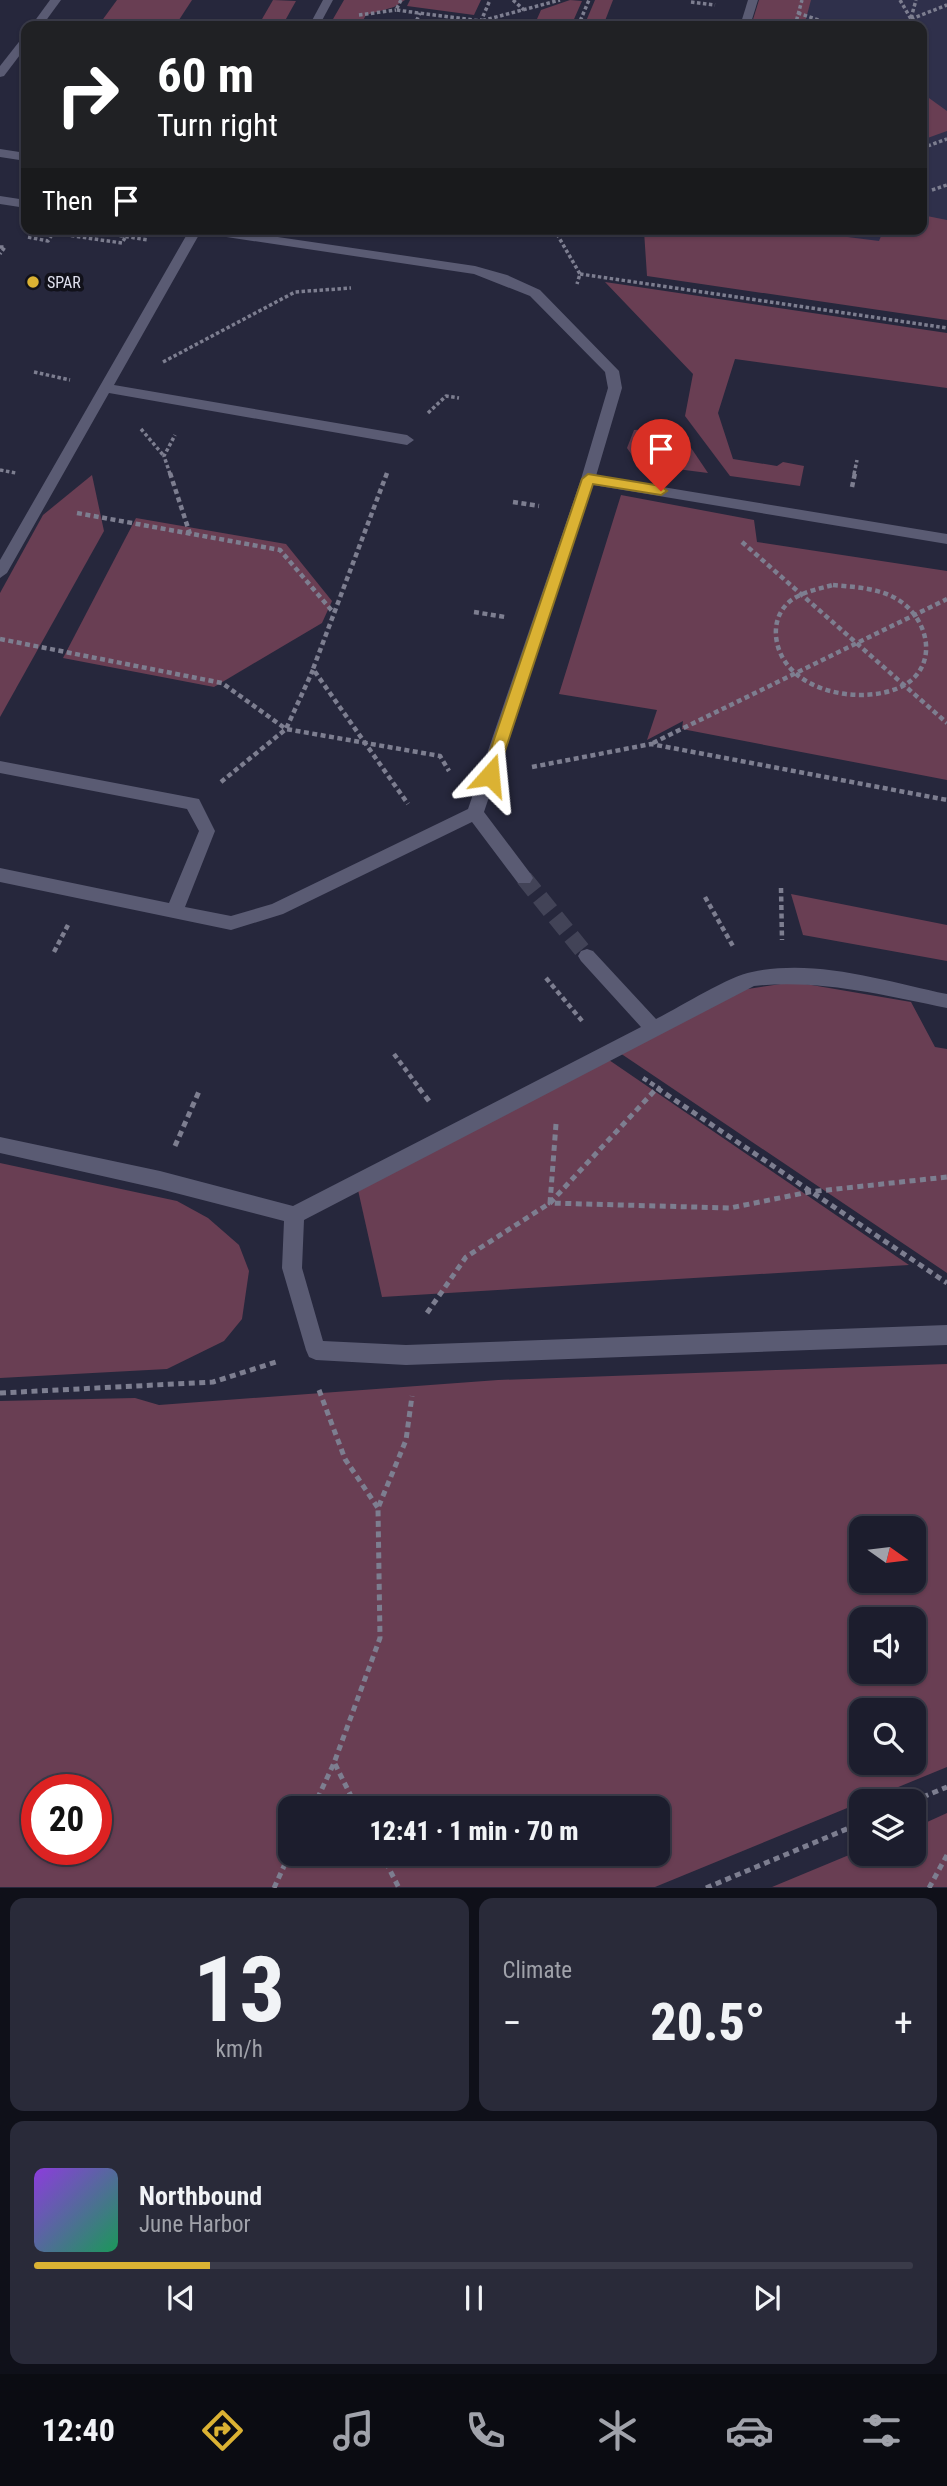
<!DOCTYPE html>
<meta charset="utf-8">
<style>
:root{--surface:#1c1d2d;--page:#292a39;--text:#f1f3f6;--muted:#a0a2aa;--line:#3a3b49;--accent:#dbb233}
body{margin:0;font-family:"Roboto Condensed",sans-serif;background:var(--page);color:var(--text);height:100vh;display:flex;flex-direction:column;font-size:26px;white-space:nowrap}
*{box-sizing:border-box;margin:0}
p{font-size:23px;color:var(--muted)}
.icon{flex:none;width:38px;height:38px;fill:none;stroke:currentColor;stroke-width:2;stroke-linecap:round;stroke-linejoin:round}
.map{position:relative;height:1888px;overflow:hidden}
.panel{display:flex;flex-direction:column;gap:10px;padding:10px;background:#0f1019;flex:1}
.panel>*{flex:none}
.hud{position:absolute;left:21px;top:21px;width:906px;height:214px;border-radius:14px;box-shadow:0 2px 5px #0004,0 0 0 2px var(--line);background:#202124;color:#fff;overflow:hidden}
.needle{width:46px;rotate:104deg}
.controls{position:absolute;left:849px;top:1516px;display:grid;gap:14px}
.controls a{display:grid;place-items:center;width:77px;height:77px;border-radius:14px;background:var(--surface);box-shadow:0 2px 5px #0004,0 0 0 2px var(--line);font-size:35px}
.speed{position:absolute;left:21px;top:1774px;display:flex;gap:14px;font-size:35px;font-weight:700;text-align:center}
.speed>*{display:grid;place-content:center;width:91px;height:91px;border-radius:50%;background:var(--surface);box-shadow:0 2px 5px #0004,0 0 0 2px var(--line);line-height:1}
.speed .limit{border:10px solid #d22;background:#fff;color:#111}
.pin{position:absolute;display:grid;place-items:center;width:60px;height:60px;color:#fff;margin:-72px -30px;border-radius:50% 50% 50% 0;rotate:-45deg;box-shadow:0 0 7px #0007}
.pin .icon{rotate:45deg}
.me{position:absolute;width:77px;margin:-38px;rotate:18deg;stroke-linejoin:round;filter:drop-shadow(0 0 5px #0008)}
.turn{display:flex;align-items:center;gap:24px;height:147px;padding:0 21px;font-size:32px}
.turn .icon{width:91px;height:91px;stroke-width:2.5}
.turn b{display:block;font-size:49px;line-height:60px}
.then{display:flex;align-items:center;height:66px;padding:0 21px;background:#0003;gap:14px;font-size:26px}
.big{font-size:52px;font-weight:800;line-height:1.1}
.panel .card{flex:1;display:flex;flex-direction:column;justify-content:center;gap:10px;min-width:0;padding:0 24px;border-radius:14px;background:var(--page)}
.panel .dial{align-items:center;gap:0}
.dial b{font-size:91px;line-height:1}
.song{display:flex;align-items:center;gap:21px}
.cover{width:84px;height:84px;border-radius:10px;background:linear-gradient(135deg,hsl(270 70% 55%),hsl(150 70% 35%))}
.played{height:7px;border-radius:4px;background:linear-gradient(90deg,var(--accent) 20%,var(--line) 20%)}
.keys{display:flex;justify-content:space-around;direction:ltr}
.heat{display:flex;justify-content:space-between;align-items:center;font-size:38px;direction:ltr}
.panel .tiles{flex:1;display:grid;gap:10px;grid-template-columns:1fr 1fr}
.card:last-child{grid-column:span 2}
.trip{position:absolute;left:278px;top:1796px;width:392px;height:70px;border-radius:14px;background:var(--surface);box-shadow:0 2px 5px #0004,0 0 0 2px var(--line);font-weight:800;line-height:70px;text-align:center}
.tabs{display:flex;height:112px;justify-content:space-around;align-items:center;background:#0b0c12;color:var(--muted)}
.tabs .icon{width:49px;height:49px}
.tabs .selected{color:var(--accent)}
.tabs b{font-size:32px;color:var(--text)}
.map>svg:first-child{display:block}
</style>
<div class="map">
<svg width="947" height="1888" viewBox="0 0 947 1888">
<rect width="100%" height="100%" fill="#26273c"/>
<path fill="#2f304b" d="M 797,0 L 947,0 L 947,276 L 639,236 L 633,230 L 922,229 L 922,26 L 789,26 Z"/>
<g fill="#693e53" fill-rule="evenodd">
<path d="M 117,0 L 192,0 L 175,26 L 98,26 Z"/>
<path d="M 273,0 L 296,1 L 282,26 L 258,26 Z"/>
<path d="M 344,0 L 405,0 L 394,7 L 366,15 L 360,26 L 329,26 Z"/>
<path d="M 410,0 L 481,0 L 474,15 L 407,6 Z"/>
<path d="M 570,0 L 582,1 L 571,26 L 507,26 L 537,19 L 541,10 Z"/>
<path d="M 595,0 L 613,0 L 603,26 L 584,26 Z"/>
<path d="M 759,0 L 811,0 L 804,26 L 751,26 Z"/>
<path d="M 922,93 L 947,111 L 947,131 L 922,140 Z"/>
<path d="M 922,215 L 947,220 L 947,320 L 647,276 L 644,231 L 641,229 L 785,229 L 879,241 L 884,229 L 922,229 Z"/>
<path d="M 605,282 L 947,333 L 947,388 L 735,359 L 718,413 L 733,459 L 777,466 L 783,462 L 804,466 L 800,486 L 730,476 L 685,416 L 693,374 Z"/>
<path d="M 677,427 L 708,473 L 638,464 L 627,448 L 634,430 Z"/>
<path d="M 92,475 L 104,531 L 0,717 L 0,593 L 43,515 Z"/>
<path d="M 621,495 L 754,520 L 757,542 L 947,571 L 947,780 L 682,729 L 683,721 L 647,740 L 657,710 L 559,694 Z"/>
<path d="M 136,518 L 286,544 L 332,601 L 322,623 L 214,687 L 63,658 Z"/>
<path d="M 791,894 L 947,925 L 947,961 L 803,935 Z"/>
<path d="M 794,982 L 911,1002 L 935,1047 L 947,1049 L 947,1273 L 620,1053 L 741,990 Z"/>
<path d="M 609,1060 L 909,1265 L 382,1297 L 358,1190 Z"/>
<path d="M 0,1163 L 177,1201 L 208,1218 L 239,1245 L 249,1271 L 242,1319 L 224,1341 L 167,1369 L 0,1378 Z"/>
<path d="M 947,1364 L 947,1767 L 655,1887 L 0,1887 L 0,1401 L 135,1398 L 159,1405 L 498,1380 ZM 861,1528 L 914,1528 L 914,1580 L 861,1580 ZM 861,1619 L 914,1619 L 914,1671 L 861,1671 ZM 861,1710 L 914,1710 L 914,1762 L 861,1762 ZM 37,1790 L 96,1790 L 96,1850 L 37,1850 ZM 290,1808 L 658,1808 L 658,1853 L 290,1853 Z"/>
<path d="M 947,1813 L 947,1887 L 772,1887 L 861,1850 L 861,1853 L 914,1853 L 914,1828 Z"/>
</g>
<g fill="none" stroke-linecap="round" stroke-linejoin="round">
<path stroke="#424357" stroke-width="17" stroke-dasharray="17 8" stroke-linecap="butt" d="M 524,878 L 587,956"/>
<g stroke="#7d7e90" stroke-width="3.5" stroke-dasharray="3.5 2.5" stroke-linecap="butt">
<path d="M 401,0 L 396,10 L 481,21 L 490,0"/>
<path d="M 513,0 L 524,10"/>
<path d="M 900,0 L 911,19"/>
<path d="M 691,2 L 715,5"/>
<path d="M 798,13 L 836,26"/>
<path d="M 359,15 L 396,10"/>
<path d="M 911,18 L 916,0"/>
<path d="M 911,19 L 947,5"/>
<path d="M 414,26 L 420,13"/>
<path d="M 472,26 L 481,21 L 560,0"/>
<path d="M 578,26 L 589,0"/>
<path d="M 795,26 L 802,0"/>
<path d="M 922,148 L 947,139"/>
<path d="M 932,190 L 947,185"/>
<path d="M 78,229 L 148,240"/>
<path d="M 554,229 L 580,274 L 577,284"/>
<path d="M 28,237 L 48,241 L 53,233 L 122,243 L 126,236"/>
<path d="M 0,247 L 5,247 L 0,254"/>
<path d="M 580,274 L 947,328"/>
<path d="M 163,362 L 295,292 L 351,288"/>
<path d="M 34,372 L 70,380"/>
<path d="M 428,413 L 446,396 L 459,398"/>
<path d="M 141,429 L 164,456"/>
<path d="M 0,470 L 16,473"/>
<path d="M 170,474 L 164,456 L 175,435"/>
<path d="M 854,474 L 857,460"/>
</g>
<g stroke="#7d7e90" stroke-width="4.5" stroke-dasharray="5 3.5" stroke-linecap="butt">
<path d="M 170,473 L 190,534"/>
<path d="M 387,473 L 313,669 L 408,804"/>
<path d="M 852,487 L 855,473"/>
<path d="M 513,502 L 539,506"/>
<path d="M 77,513 L 280,550 L 333,612"/>
<path d="M 742,542 L 947,723"/>
<path d="M 833,585 C 855,587 881,588 900,601 C 933,624 938,673 896,689 C 853,705 781,689 776,636 C 775,623 779,611 789,602 C 801,592 818,589 833,585 Z"/>
<path d="M 474,612 L 505,617"/>
<path d="M 0,639 L 222,683 L 286,729 L 313,670"/>
<path d="M 653,743 L 947,599"/>
<path d="M 532,767 L 651,744 L 947,800"/>
<path d="M 221,782 L 286,729 L 440,756 L 449,771"/>
<path d="M 781,888 L 782,940"/>
<path d="M 705,897 L 734,948"/>
<path d="M 54,952 L 68,925"/>
<path d="M 546,978 L 583,1022"/>
<path d="M 394,1054 L 420,1089"/>
<path d="M 643,1078 L 660,1089"/>
</g>
<g stroke="#7d7e90" stroke-width="5" stroke-dasharray="6 4.5" stroke-linecap="butt">
<path d="M 419,1088 L 429,1101"/>
<path d="M 657,1088 L 947,1283"/>
<path d="M 556,1124 L 550,1203 L 730,1208 L 809,1192 L 947,1177"/>
<path d="M 175,1146 L 200,1089"/>
<path d="M 427,1313 L 466,1257 L 550,1203 L 657,1088"/>
<path d="M 319,1390 L 345,1459 L 378,1508"/>
<path d="M 0,1393 L 213,1382 L 279,1361"/>
<path d="M 335,1764 L 357,1808"/>
<path d="M 913,1801 L 947,1787"/>
<path d="M 313,1808 L 334,1763 L 380,1638 L 378,1508 L 406,1440 L 412,1396"/>
<path d="M 381,1853 L 399,1888"/>
<path d="M 274,1888 L 290,1853"/>
<path d="M 706,1888 L 861,1823"/>
<path d="M 929,1888 L 947,1855"/>
</g>
<g fill="#5a5b73" fill-rule="evenodd">
<path d="M 50,0 L 61,0 L 42,26 L 31,26 Z"/>
<path d="M 323,0 L 333,0 L 319,26 L 309,26 Z"/>
<path d="M 748,0 L 758,0 L 750,26 L 740,26 Z"/>
<path d="M 26,37 L 26,47 L 4,76 L 0,77 L 0,66 L 22,38 Z"/>
<path d="M 0,149 L 26,153 L 26,161 L 0,157 Z"/>
<path d="M 0,196 L 26,200 L 26,208 L 0,204 Z"/>
<path d="M 190,229 L 224,229 L 475,266 L 507,275 L 540,290 L 619,371 L 622,388 L 596,476 L 947,534 L 947,544 L 593,485 L 484,812 L 530,873 L 533,878 L 530,883 L 518,883 L 472,822 L 283,914 L 231,930 L 0,882 L 0,868 L 169,903 L 199,831 L 187,809 L 0,773 L 0,761 L 199,799 L 215,831 L 185,907 L 231,916 L 272,904 L 468,809 L 581,479 L 608,388 L 605,372 L 530,296 L 474,274 L 200,233 L 114,385 L 407,435 L 414,440 L 407,445 L 109,393 L 7,573 L 0,578 L 0,560 Z"/>
<path d="M 587,949 L 593,951 L 656,1019 C 680,1007 729,976 752,972 C 815,958 885,981 947,994 L 947,1008 C 883,995 820,979 754,986 L 304,1220 L 302,1268 L 323,1341 L 406,1345 L 947,1325 L 947,1345 L 406,1365 L 316,1360 L 309,1357 L 306,1350 L 282,1268 L 284,1221 L 160,1189 L 0,1153 L 0,1137 L 160,1171 L 293,1206 L 641,1027 L 581,961 L 578,956 L 581,951 Z"/>
</g>
</g>
<path fill="#dbb233" stroke="#8e7421" stroke-width="2" d="M 588,474 L 661,486 L 667,491 L 661,495 L 593,484 L 497,775 L 490,780 L 484,779 L 482,775 L 582,479 Z"/>
<circle fill="#dbb233" stroke="#11111a" stroke-width="2.5" cx="33" cy="282" r="7"/>
<g text-anchor="middle" stroke-width="7" stroke-linejoin="round" paint-order="stroke">
<g font-size="16" fill="#dfe0ee" stroke="#11111a" text-anchor="start">
<text x="47" y="288">SPAR</text>
</g>
</g>
</svg>
<div class="controls">
<a><svg class="needle" viewBox="-14 -14 28 28"><path d="M0-13l5 13h-10z" fill="#e53935"/><path d="M0 13l5-13h-10z" fill="#a0a2aa"/></svg></a>
<a><svg class="icon" aria-label="sound" viewBox="0 0 24 24"><path d="M4 9h4l5-4v14l-5-4H4zM17 9q2 3 0 6"/></svg></a>
<a><svg class="icon" aria-label="search" viewBox="0 0 24 24"><circle cx="10" cy="10" r="6"/><path d="M15 15l6 6"/></svg></a>
<a><svg class="icon" aria-label="layers" viewBox="0 0 24 24"><path d="M12 4l9 5-9 5-9-5zM3 14l9 5 9-5"/></svg></a>
</div>
<div class="speed"><div class="limit">20</div></div>
<div class="pin" style="left:661px;top:491px;background:#d93025"><svg class="icon" aria-label="arrive" viewBox="0 0 24 24"><path d="M6 21V4h12l-3 4 3 4H6"/></svg></div>
<svg class="me" style="left:490px;top:775px" viewBox="-20 -20 40 40"><path d="M0-17L14 15 0 8-14 15z" fill="#dbb233" stroke="#fff" stroke-width="4"/></svg>
<div class="trip">12:41 · 1 min · 70 m</div>
<div class="hud">
<div class="turn"><svg class="icon" aria-label="right" viewBox="0 0 24 24"><path d="M7 20v-9h11M14 6l5 5-5 5"/></svg><div><b>60 m</b>Turn right</div></div>
<div class="then">Then<svg class="icon" aria-label="arrive" viewBox="0 0 24 24"><path d="M6 21V4h12l-3 4 3 4H6"/></svg></div>
</div>
</div>
<section class="panel">
<div class="tiles">
<div class="card dial"><b>13</b><p>km/h</p></div>
<div class="card"><p>Climate</p>
<div class="heat"><a>−</a><b class="big">20.5°</b><a>+</a></div>
</div>
<div class="card">
<div class="song"><i class="cover"></i><div><b>Northbound</b><p>June Harbor</p></div></div>
<div class="played"></div>
<div class="keys"><svg class="icon" aria-label="previous" viewBox="0 0 24 24"><path d="M18 5L8 12l10 7zM5 5v14"/></svg><svg class="icon" aria-label="pause" viewBox="0 0 24 24"><path d="M8 5v14M16 5v14"/></svg><svg class="icon" aria-label="next" viewBox="0 0 24 24"><path d="M6 5l10 7-10 7zM19 5v14"/></svg></div>
</div>
</div>
</section>
<nav class="tabs">
<b>12:40</b>
<svg class="icon selected" aria-label="directions" viewBox="0 0 24 24"><path d="M12 3l9 9-9 9-9-9zM9 14v-3h6M13 9l2 2-2 2"/></svg>
<svg class="icon" aria-label="music" viewBox="0 0 24 24"><path d="M9 18V5l10-2v13"/><circle cx="6" cy="18" r="3"/><circle cx="16" cy="16" r="3"/></svg>
<svg class="icon" aria-label="phone" viewBox="0 0 24 24"><path d="M5 4h4l2 5-3 2q2 4 5 5l2-3 5 2v4C11 20 4 13 5 4z"/></svg>
<svg class="icon" aria-label="climate" viewBox="0 0 24 24"><path d="M12 3v18M4 7l16 10M4 17L20 7"/></svg>
<svg class="icon" aria-label="car" viewBox="0 0 24 24"><path d="M5 17H2v-5l4-1 3-4h7l3 4 3 1v5h-3M9 17h6M6 11h13"/><circle cx="7" cy="17" r="2"/><circle cx="17" cy="17" r="2"/></svg>
<svg class="icon" aria-label="filters" viewBox="0 0 24 24"><path d="M4 7h16M4 17h16"/><circle cx="9" cy="7" r="2"/><circle cx="15" cy="17" r="2"/></svg>
</nav>
